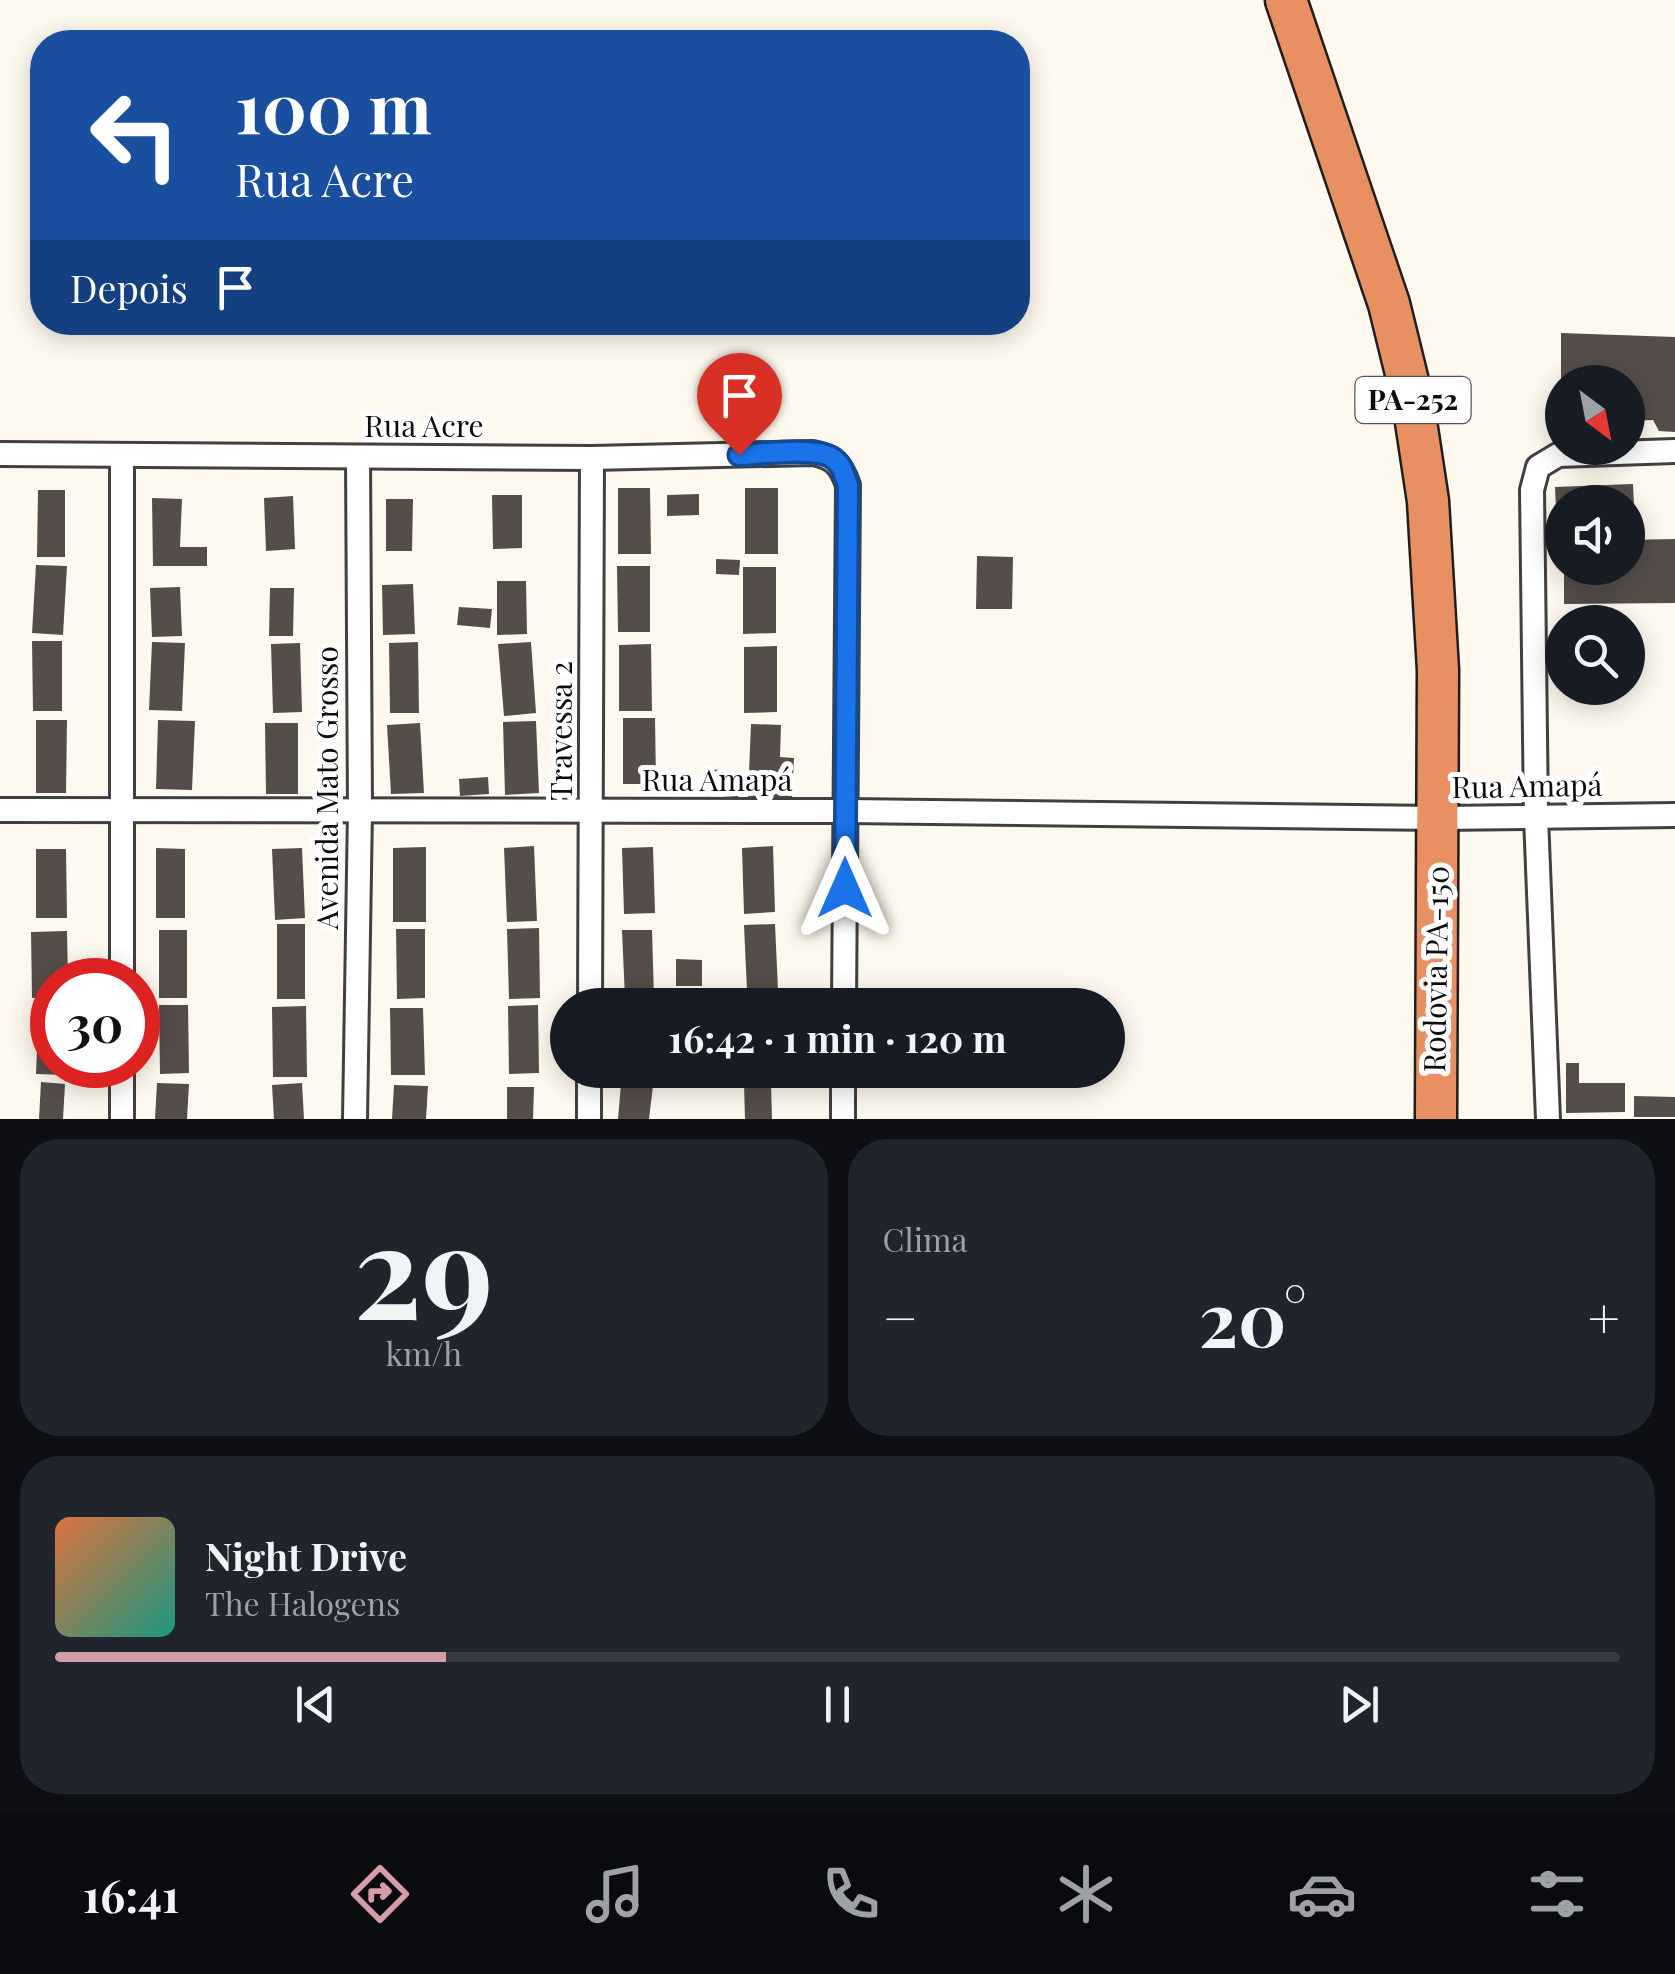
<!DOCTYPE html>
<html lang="pt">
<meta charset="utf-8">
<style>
:root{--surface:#171b24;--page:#20242c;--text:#f1f3f6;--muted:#9ea1a6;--line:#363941;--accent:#d49ca6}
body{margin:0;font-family:"Playfair Display",serif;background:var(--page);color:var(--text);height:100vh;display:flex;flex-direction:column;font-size:38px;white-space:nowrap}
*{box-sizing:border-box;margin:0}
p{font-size:32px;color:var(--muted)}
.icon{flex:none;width:55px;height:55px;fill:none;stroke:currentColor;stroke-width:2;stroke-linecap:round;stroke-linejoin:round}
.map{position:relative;height:1119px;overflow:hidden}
.panel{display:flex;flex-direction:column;gap:20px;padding:20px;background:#0d0f14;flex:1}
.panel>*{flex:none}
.hud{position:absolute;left:30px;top:30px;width:1000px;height:305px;border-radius:40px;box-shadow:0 5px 25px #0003;background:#1a4fa0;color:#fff;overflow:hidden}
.needle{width:65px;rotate:148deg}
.tools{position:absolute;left:1545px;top:365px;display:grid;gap:20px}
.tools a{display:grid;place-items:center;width:100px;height:100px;border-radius:50%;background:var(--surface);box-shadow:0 5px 25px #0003;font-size:50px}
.speed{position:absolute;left:30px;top:958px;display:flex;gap:20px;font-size:50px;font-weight:700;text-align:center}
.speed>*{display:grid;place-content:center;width:130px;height:130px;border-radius:50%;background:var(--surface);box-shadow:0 5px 25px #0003;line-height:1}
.speed .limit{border:15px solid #d22;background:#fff;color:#111}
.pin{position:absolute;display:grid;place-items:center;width:85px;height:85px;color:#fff;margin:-102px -42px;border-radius:50% 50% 50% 0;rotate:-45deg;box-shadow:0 0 10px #0007}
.pin .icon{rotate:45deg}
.me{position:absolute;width:110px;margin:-55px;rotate:0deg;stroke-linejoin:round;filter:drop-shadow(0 0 8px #0008)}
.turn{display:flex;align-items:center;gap:35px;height:210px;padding:0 40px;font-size:45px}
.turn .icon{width:130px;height:130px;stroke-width:2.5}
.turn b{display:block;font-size:70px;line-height:85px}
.then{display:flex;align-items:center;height:95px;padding:0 40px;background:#0003;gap:20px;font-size:38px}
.big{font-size:75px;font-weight:700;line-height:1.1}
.panel .tile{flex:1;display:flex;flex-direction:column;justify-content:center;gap:15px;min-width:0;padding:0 35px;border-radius:40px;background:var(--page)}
.panel .dial{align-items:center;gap:0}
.dial b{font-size:130px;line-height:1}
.song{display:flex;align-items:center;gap:30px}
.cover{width:120px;height:120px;border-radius:15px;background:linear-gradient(135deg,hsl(20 70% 55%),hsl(170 70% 35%))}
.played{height:10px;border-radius:5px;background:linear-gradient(90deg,var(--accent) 25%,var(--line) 25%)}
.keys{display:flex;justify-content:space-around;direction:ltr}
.heat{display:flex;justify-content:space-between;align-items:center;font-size:55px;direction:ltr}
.panel .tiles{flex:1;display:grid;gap:20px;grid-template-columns:1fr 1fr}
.tile:last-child{grid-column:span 2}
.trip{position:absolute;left:550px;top:988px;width:575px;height:100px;border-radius:50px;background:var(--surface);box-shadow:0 5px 25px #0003;font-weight:700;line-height:100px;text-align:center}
.tab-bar{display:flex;height:160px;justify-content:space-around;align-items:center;background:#090b0e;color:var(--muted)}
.tab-bar .icon{width:70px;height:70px}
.tab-bar .current{color:var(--accent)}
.tab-bar b{font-size:45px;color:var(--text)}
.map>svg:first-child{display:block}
</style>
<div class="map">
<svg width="1675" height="1119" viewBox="0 0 1675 1119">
<rect width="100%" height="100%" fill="#fef9ee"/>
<g fill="#554d4a">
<path d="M 1561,333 L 1675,337 L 1675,432 L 1659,431 L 1653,420 L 1628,421 L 1628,382 L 1561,382 Z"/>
<path d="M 1633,484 L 1635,526 L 1628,526 L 1628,502 L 1562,502 L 1562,529 L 1557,529 L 1555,487 Z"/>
<path d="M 618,488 L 650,488 L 651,554 L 618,554 Z"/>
<rect x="745" y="488" width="33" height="66"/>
<path d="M 38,490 L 65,490 L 65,557 L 37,557 Z"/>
<path d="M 699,494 L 699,515 L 667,516 L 667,495 Z"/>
<path d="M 492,495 L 522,495 L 522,548 L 493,549 Z"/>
<path d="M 293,496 L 295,549 L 266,551 L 264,498 Z"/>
<path d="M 152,498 L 182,499 L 180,547 L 207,547 L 207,566 L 153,566 Z"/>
<path d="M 386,499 L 413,499 L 412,551 L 386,551 Z"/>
<path d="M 1675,539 L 1675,603 L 1564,604 L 1564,568 L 1628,568 L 1628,540 Z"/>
<path d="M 977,556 L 1013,557 L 1012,609 L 976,609 Z"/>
<path d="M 716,559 L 740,560 L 739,575 L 716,574 Z"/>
<path d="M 36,565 L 67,566 L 63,635 L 32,633 Z"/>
<path d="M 617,566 L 650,566 L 650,632 L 618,632 Z"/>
<path d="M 743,567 L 776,567 L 776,633 L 743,634 Z"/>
<path d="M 497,581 L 526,581 L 527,634 L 497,635 Z"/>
<path d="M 413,584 L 415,634 L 383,635 L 382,585 Z"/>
<path d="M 180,587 L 182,636 L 152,637 L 150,588 Z"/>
<path d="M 270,588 L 294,588 L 293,636 L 269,636 Z"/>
<path d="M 459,607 L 492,609 L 490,628 L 457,625 Z"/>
<path d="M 32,641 L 62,641 L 62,711 L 33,711 Z"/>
<path d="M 152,642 L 185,643 L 182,711 L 149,710 Z"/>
<path d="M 418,642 L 419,713 L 390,713 L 389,643 Z"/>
<path d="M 531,642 L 536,713 L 504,716 L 498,644 Z"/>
<path d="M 300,643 L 302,712 L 273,713 L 271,644 Z"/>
<path d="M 651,644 L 652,711 L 619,711 L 619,645 Z"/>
<path d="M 777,646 L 777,712 L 744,713 L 744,647 Z"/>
<path d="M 623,718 L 655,718 L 656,784 L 623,784 Z"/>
<path d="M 36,720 L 67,720 L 66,793 L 36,793 Z"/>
<path d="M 158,720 L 195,721 L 192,790 L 156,789 Z"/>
<path d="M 536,721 L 539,793 L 505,795 L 503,722 Z"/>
<path d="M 265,723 L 298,723 L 298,794 L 266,794 Z"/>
<path d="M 420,723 L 424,793 L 391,794 L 387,725 Z"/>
<path d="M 751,724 L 781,725 L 780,757 L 794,758 L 792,798 L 748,797 Z"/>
<path d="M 709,769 L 740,772 L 738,797 L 707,795 Z"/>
<path d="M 488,777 L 489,794 L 460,796 L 459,779 Z"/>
<path d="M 534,846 L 537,921 L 507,922 L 504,848 Z"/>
<path d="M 773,846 L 775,912 L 744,914 L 742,848 Z"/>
<path d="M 426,847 L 426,922 L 393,922 L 393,848 Z"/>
<path d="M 653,847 L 655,913 L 624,914 L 622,848 Z"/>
<path d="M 156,848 L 185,849 L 185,918 L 156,918 Z"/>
<path d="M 302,848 L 305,918 L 275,920 L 272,849 Z"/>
<path d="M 36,849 L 66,849 L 67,918 L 36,918 Z"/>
<rect x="277" y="924" width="28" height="75"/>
<path d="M 775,924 L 778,990 L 747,991 L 744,925 Z"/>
<path d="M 539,928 L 540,998 L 509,999 L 507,929 Z"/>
<path d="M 396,929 L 425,929 L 425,998 L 397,999 Z"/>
<rect x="159" y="930" width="28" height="68"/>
<path d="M 622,930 L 652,930 L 654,998 L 625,999 Z"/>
<path d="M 67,931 L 68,980 L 52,980 L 52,997 L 32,998 L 31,932 Z"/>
<path d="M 676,959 L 702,960 L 702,986 L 676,986 Z"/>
<rect x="681" y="994" width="51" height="11"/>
<path d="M 803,997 L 803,1005 L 746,1005 L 746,999 Z"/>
<path d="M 39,1003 L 52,1003 L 52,1065 L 70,1065 L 69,1075 L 36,1074 Z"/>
<path d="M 159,1005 L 188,1005 L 189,1073 L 160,1074 Z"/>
<path d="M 538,1005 L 539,1073 L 509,1074 L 508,1006 Z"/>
<path d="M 306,1006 L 307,1077 L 273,1077 L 272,1007 Z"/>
<path d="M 390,1008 L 423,1008 L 425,1075 L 391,1075 Z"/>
<path d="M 1566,1063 L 1579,1063 L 1579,1083 L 1625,1083 L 1625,1112 L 1566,1113 Z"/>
<path d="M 41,1082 L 65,1084 L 63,1119 L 39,1119 Z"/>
<path d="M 771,1082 L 772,1119 L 745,1119 L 744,1084 Z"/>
<path d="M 157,1083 L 189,1084 L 187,1119 L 155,1119 Z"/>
<path d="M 302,1083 L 304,1119 L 274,1119 L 272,1085 Z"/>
<path d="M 621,1084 L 653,1086 L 649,1119 L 618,1119 Z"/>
<path d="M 394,1085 L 428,1086 L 426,1119 L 392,1119 Z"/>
<path d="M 507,1087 L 534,1087 L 533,1119 L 507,1119 Z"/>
<path d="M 1634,1096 L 1675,1097 L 1675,1117 L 1634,1117 Z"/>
</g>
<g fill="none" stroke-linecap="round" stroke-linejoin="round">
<defs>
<g id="street">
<path d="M 0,454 L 592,458 L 813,453 C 834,457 841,465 848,485 L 844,1005"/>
<path d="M 122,456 L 122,980"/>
<path d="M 0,810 L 846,811 L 1439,818 L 1675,815"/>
<path d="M 590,1005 L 592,458"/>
<path d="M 122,1065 L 122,1119"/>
<path d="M 355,1119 L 360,810 L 358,457"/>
<path d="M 589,1119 L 589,1070"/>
<path d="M 843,1119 L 843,1070"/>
<path d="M 1548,1119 L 1536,817 L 1532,490 L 1538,467 L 1558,455 L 1675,451"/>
</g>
<path id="highway" d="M 1286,0 L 1389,304 L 1413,402 L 1428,501 L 1438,670 L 1436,1119"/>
</defs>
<use href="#street" stroke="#404040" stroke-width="28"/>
<use href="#highway" stroke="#1e1e1e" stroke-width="45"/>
<use href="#street" stroke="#fff" stroke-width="22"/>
<use href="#highway" stroke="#e89062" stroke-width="40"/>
</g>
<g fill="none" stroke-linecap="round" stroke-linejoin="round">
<defs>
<path id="route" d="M 739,455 C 760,454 814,447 831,457 C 842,463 844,475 848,485 L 845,888"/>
</defs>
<use href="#route" stroke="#114b97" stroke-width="25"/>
<use href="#route" stroke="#1a73e8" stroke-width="18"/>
</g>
<g text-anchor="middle" stroke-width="10" stroke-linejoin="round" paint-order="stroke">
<rect fill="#fff" stroke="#565656" stroke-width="2.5" x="1355.5" y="377" width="115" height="46" rx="8"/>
<g font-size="28" font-weight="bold" fill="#0d0d0d">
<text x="1413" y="410">PA-252</text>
</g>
<g font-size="30" fill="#0d0d0d" stroke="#fff">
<text x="424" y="437">Rua Acre</text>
<text transform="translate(562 731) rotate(-90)" y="10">Travessa 2</text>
<text x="717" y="791">Rua Amapá</text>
<text transform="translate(1527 787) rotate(-1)" y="10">Rua Amapá</text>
<text transform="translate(328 788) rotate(-90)" y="10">Avenida Mato Grosso</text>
<text transform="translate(1437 969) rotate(-89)" y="10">Rodovia PA-150</text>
</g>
</g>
</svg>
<div class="tools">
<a><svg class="needle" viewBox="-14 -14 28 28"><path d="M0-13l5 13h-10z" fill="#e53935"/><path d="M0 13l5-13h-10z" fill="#9ea1a6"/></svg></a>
<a><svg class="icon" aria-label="sound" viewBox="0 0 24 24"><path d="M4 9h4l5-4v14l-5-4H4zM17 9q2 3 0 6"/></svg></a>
<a><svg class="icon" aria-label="search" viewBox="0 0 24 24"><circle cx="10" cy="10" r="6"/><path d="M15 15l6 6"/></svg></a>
</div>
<div class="speed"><div class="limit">30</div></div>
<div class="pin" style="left:739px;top:455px;background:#d93025"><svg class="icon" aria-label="arrive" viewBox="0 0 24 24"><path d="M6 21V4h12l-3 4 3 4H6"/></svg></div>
<svg class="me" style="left:845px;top:888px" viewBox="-20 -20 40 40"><path d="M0-17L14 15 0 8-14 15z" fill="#1a73e8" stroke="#fff" stroke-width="4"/></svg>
<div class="trip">16:42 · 1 min · 120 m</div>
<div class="hud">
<div class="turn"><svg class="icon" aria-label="left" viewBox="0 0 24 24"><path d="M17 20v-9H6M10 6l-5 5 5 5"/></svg><div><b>100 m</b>Rua Acre</div></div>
<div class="then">Depois<svg class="icon" aria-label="arrive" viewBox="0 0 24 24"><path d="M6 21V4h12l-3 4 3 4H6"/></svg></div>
</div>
</div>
<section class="panel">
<div class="tiles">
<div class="tile dial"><b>29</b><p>km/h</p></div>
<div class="tile"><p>Clima</p>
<div class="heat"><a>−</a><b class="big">20°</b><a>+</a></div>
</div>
<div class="tile">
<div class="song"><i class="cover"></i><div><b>Night Drive</b><p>The Halogens</p></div></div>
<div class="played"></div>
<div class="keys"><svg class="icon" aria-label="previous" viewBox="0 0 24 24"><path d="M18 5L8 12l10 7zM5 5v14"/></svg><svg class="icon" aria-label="pause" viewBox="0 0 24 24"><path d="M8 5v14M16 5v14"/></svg><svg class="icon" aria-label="next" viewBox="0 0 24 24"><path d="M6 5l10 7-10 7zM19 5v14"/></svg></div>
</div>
</div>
</section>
<nav class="tab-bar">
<b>16:41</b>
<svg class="icon current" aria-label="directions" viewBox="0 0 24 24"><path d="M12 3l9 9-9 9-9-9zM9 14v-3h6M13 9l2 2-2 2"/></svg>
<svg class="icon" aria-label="music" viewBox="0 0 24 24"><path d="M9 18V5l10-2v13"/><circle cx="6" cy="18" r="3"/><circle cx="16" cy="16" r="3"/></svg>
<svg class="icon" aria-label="phone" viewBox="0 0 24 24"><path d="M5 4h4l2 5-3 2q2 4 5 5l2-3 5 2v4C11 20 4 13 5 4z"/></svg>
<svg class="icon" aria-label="climate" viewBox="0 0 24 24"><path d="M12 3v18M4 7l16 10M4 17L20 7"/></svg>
<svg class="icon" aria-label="car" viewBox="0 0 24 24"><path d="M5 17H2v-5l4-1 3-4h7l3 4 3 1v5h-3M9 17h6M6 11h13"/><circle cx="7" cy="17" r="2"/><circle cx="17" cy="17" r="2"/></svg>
<svg class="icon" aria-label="filters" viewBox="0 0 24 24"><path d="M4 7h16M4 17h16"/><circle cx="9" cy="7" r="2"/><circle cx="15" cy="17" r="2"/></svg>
</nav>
